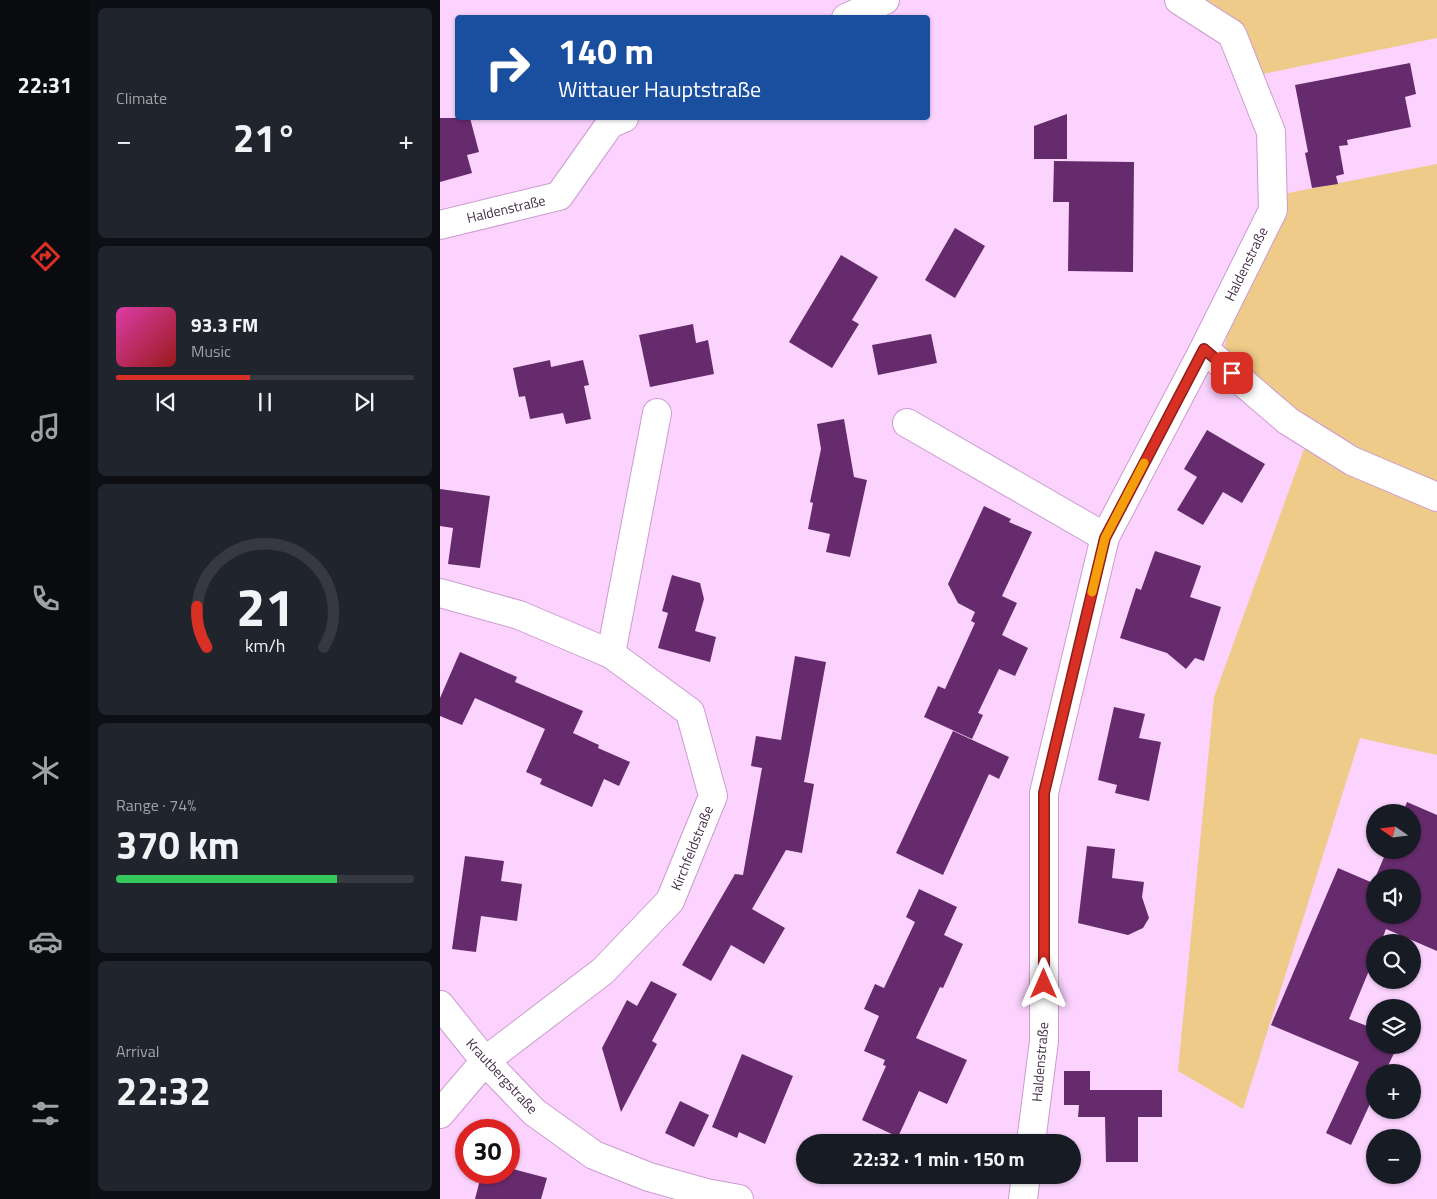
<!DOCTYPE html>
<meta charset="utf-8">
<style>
:root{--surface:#171b24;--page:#20242c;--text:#f1f3f6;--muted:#9ea1a6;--line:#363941;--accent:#d93025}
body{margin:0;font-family:"Titillium Web",sans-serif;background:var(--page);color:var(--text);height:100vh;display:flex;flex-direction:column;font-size:19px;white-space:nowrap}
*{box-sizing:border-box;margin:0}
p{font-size:16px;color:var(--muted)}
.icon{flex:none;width:28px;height:28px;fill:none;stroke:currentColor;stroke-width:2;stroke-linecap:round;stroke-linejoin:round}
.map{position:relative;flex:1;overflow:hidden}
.sheet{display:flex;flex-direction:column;gap:8px;padding:8px;background:#0d0f14;width:350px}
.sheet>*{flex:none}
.top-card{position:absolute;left:15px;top:15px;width:475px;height:105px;border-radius:5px;box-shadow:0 1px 4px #0004;background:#1a4fa0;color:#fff;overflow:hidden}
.needle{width:32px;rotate:284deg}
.fabs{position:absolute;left:926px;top:804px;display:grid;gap:10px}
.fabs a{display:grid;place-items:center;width:55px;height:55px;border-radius:50%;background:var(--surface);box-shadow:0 1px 4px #0004;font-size:25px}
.speed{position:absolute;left:15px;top:1119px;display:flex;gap:10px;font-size:25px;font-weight:700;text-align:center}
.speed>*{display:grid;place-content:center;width:65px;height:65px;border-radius:50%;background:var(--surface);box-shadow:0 1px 4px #0004;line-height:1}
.speed .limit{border:8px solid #d22;background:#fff;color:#111}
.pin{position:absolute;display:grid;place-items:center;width:42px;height:42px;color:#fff;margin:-21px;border-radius:10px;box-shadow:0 2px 8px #0006}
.me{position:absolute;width:55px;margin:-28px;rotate:0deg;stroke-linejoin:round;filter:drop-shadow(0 0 4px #0008)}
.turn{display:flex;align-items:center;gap:18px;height:105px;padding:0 20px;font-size:22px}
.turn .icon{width:65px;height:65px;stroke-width:2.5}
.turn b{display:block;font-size:35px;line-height:42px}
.big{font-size:38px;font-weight:700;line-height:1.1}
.sheet .tile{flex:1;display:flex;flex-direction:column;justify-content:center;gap:8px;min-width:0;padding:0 18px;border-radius:8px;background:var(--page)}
.sheet .dial{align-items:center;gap:0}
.dial svg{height:130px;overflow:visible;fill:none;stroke:var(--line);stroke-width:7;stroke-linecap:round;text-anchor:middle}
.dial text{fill:var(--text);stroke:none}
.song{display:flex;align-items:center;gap:15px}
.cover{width:60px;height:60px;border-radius:8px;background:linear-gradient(135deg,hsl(320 70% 55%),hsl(0 70% 35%))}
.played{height:5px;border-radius:2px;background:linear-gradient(90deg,var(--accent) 45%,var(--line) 45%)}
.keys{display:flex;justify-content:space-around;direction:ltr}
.heat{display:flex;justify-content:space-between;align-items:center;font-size:28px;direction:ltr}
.charge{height:8px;border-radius:4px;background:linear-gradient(90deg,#34c759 74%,var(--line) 0)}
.trip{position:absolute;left:356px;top:1134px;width:285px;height:50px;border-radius:25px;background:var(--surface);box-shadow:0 1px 4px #0004;font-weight:700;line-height:50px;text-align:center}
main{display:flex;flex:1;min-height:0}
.tab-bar{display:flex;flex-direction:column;width:90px;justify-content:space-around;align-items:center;background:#090b0e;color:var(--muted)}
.tab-bar .icon{width:35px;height:35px}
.tab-bar .current{color:var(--accent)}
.tab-bar b{font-size:22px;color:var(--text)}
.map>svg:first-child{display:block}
</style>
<main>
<nav class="tab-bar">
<b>22:31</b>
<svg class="icon current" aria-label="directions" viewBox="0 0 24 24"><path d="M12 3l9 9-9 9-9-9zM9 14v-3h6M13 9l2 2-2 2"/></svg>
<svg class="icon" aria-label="music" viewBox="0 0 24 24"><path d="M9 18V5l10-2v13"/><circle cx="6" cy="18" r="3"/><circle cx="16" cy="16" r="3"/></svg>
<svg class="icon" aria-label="phone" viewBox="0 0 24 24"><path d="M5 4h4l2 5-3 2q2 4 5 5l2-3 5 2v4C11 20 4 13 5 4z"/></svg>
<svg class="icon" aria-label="climate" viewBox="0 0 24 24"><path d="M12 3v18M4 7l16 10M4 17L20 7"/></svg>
<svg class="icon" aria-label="car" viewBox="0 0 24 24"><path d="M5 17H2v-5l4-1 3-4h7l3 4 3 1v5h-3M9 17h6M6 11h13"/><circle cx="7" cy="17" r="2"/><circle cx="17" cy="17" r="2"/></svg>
<svg class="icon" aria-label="filters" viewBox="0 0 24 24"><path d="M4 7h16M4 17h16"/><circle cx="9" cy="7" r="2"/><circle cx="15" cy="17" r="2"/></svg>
</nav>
<section class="sheet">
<div class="tile"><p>Climate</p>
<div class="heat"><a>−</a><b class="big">21°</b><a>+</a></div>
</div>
<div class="tile">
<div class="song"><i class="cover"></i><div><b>93.3 FM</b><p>Music</p></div></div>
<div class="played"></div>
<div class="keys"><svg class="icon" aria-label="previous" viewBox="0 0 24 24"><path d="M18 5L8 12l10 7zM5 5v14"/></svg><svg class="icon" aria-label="pause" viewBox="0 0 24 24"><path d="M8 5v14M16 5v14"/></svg><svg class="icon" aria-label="next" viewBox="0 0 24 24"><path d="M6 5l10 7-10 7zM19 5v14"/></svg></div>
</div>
<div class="tile dial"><svg viewBox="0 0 100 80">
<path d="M14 69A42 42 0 1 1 86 69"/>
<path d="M14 69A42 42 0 0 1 8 44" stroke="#d93025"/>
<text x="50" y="56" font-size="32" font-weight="700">21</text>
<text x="50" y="72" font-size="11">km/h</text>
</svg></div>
<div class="tile"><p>Range · 74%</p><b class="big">370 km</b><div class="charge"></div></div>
<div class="tile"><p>Arrival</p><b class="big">22:32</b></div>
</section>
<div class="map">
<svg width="997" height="1199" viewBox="0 0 997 1199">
<rect width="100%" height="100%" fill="#fbd3fe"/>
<g fill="#eecb88">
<path d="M 767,0 L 997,0 L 997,38 L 823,74 L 806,39 Z"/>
<path d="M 997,164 L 997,486 L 926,455 L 871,425 L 784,348 L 788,333 L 818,273 L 843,194 Z"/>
<path d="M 864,449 L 997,509 L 997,755 L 920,738 L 803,1109 L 738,1071 L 774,697 Z"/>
</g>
<g fill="#662b6c" fill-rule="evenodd">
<path d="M 970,63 L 976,94 L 965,97 L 971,127 L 907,140 L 908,145 L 899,146 L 904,174 L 896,176 L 898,184 L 872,188 L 865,153 L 868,152 L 855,85 Z"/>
<path d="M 627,114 L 627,159 L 594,159 L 594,126 Z"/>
<path d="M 0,118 L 30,118 L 39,152 L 27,155 L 32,173 L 0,182 Z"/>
<path d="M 614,161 L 694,162 L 693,272 L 628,271 L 629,202 L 613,202 Z"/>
<path d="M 515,228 L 545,246 L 515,298 L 485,280 Z"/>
<path d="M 401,255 L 438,277 L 412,320 L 419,324 L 392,368 L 349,342 Z"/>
<path d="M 253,324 L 256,343 L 268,340 L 274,374 L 210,387 L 199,335 Z"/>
<path d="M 491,334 L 497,363 L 438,375 L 432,345 Z"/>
<path d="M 110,360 L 111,367 L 143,360 L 149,385 L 144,386 L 151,419 L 126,424 L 123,413 L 90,419 L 85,396 L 79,397 L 73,368 Z"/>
<path d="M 404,419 L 414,477 L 427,480 L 410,557 L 386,552 L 390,534 L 368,529 L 373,503 L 370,502 L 381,449 L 377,424 Z"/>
<path d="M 767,430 L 825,464 L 802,503 L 783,492 L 763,525 L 737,510 L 757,477 L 744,469 Z"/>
<path d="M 0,489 L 50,496 L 40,568 L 8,564 L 13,528 L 0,526 Z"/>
<path d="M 544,506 L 571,519 L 569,522 L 592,532 L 562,596 L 577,603 L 562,635 L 588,648 L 575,676 L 559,669 L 538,713 L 543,715 L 532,739 L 484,717 L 498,686 L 505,689 L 535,623 L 531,621 L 535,612 L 518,603 L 508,584 Z"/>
<path d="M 715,551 L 761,566 L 750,597 L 781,607 L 764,661 L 755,658 L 746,669 L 727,653 L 680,638 L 696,588 L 701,590 Z"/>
<path d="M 232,575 L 260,583 L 264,599 L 255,631 L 276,637 L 270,662 L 218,648 L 228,613 L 222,611 Z"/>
<path d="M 20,652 L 77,677 L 75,682 L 143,711 L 133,733 L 159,745 L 158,748 L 190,762 L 179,786 L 164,779 L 152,807 L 100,784 L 102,779 L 86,772 L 105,729 L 35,698 L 22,725 L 0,716 L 0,698 Z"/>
<path d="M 355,656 L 386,662 L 364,782 L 374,784 L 362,853 L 346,850 L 312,909 L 345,928 L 324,964 L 291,945 L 271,981 L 242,965 L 295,874 L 303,875 L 322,768 L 311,766 L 316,736 L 341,740 Z"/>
<path d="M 674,707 L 705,714 L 699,738 L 721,742 L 709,801 L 675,793 L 677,785 L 658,780 Z"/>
<path d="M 513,731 L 569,757 L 559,779 L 549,774 L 503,875 L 456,853 Z"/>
<path d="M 967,802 L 997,815 L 997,951 L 946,929 L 941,942 L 935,942 L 935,956 L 909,1019 L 935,1029 L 935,1045 L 958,1045 L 945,1072 L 935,1072 L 935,1093 L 911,1145 L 886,1133 L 919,1062 L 831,1025 L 898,868 L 933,883 L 947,850 L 972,850 L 972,812 L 963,812 ZM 935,878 L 972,878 L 972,915 L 935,915 Z"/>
<path d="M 647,846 L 675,849 L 672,878 L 704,882 L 702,897 L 709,918 L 703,928 L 688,935 L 638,923 Z"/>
<path d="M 25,856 L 64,861 L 61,881 L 82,884 L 77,921 L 41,916 L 36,952 L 12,949 Z"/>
<path d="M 479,889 L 517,907 L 504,935 L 523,944 L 503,988 L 500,987 L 476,1038 L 527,1060 L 507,1104 L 479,1091 L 458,1137 L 422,1120 L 446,1066 L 443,1065 L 445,1060 L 424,1051 L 439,1016 L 424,1009 L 435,984 L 444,988 L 475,922 L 466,917 Z"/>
<path d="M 211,981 L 237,994 L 212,1041 L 217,1044 L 181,1112 L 162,1048 L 187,1000 L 197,1006 Z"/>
<path d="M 302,1054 L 353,1076 L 325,1144 L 299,1132 L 297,1138 L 272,1127 Z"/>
<path d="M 624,1071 L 650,1071 L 650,1090 L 722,1090 L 722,1117 L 698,1117 L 698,1162 L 666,1162 L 665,1117 L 638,1117 L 639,1105 L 624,1105 Z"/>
<path d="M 240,1101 L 269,1115 L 254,1147 L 225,1133 Z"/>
<path d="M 69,1168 L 107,1178 L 101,1199 L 35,1199 L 42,1172 L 69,1172 Z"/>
</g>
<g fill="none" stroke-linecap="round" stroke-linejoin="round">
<defs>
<g id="minor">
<path d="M 406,18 L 445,0"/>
<path d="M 0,225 L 119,196 L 170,124 L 184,118"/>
<path d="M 764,349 L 848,421 L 912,461 L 997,497"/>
<path d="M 467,423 L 665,537 L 764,349 L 833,210 L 831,132 L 792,34 L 739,0"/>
<path d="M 0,593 L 79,615 L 171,654 L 250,712 L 273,796 L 230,901 L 163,971 L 45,1061 L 0,1114"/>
<path d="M 171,654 L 217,413"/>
<path d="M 0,1005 L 45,1061 L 94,1112 L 154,1155 L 209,1177 L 266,1193 L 299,1199"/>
<path d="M 591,1142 L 604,1041 L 604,793 L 665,537"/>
<path d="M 583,1199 L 586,1175"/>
</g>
</defs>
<use href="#minor" stroke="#cc9cd0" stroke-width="30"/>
<use href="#minor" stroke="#fff" stroke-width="28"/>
</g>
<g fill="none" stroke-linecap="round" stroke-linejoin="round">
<defs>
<path id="route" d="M 604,984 L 604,793 L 665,538 L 764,349 L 792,373"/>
</defs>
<use href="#route" stroke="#8d1f18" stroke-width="12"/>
<use href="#route" stroke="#d93025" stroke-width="9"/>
<path stroke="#f59e0b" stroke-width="9" d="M 652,592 L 665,538 L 704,463"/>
</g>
<g text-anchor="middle" stroke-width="5" stroke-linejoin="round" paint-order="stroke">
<g font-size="14" fill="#422f44" stroke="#fff">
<text transform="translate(66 209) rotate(-13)" y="5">Haldenstraße</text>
<text transform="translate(806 264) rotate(-64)" y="5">Haldenstraße</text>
<text transform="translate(252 848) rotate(-68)" y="5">Kirchfeldstraße</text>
<text transform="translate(600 1062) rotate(-85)" y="5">Haldenstraße</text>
<text transform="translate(62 1076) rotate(47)" y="5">Krautbergstraße</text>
</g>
</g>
</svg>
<div class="fabs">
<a><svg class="needle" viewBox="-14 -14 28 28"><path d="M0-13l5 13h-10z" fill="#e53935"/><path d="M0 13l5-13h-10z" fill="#9ea1a6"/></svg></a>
<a><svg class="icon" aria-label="sound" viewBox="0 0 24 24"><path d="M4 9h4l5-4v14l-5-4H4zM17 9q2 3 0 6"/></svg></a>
<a><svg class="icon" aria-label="search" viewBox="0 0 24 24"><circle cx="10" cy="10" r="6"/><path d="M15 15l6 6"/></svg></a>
<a><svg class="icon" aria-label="layers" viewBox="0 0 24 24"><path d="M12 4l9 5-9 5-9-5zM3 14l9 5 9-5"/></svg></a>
<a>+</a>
<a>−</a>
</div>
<div class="speed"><div class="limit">30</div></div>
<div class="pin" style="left:792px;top:373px;background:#d93025"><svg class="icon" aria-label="arrive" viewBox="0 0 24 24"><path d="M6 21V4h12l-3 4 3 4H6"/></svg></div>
<svg class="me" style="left:604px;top:984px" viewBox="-20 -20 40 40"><path d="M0-17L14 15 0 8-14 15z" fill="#d93025" stroke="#fff" stroke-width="4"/></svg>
<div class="trip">22:32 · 1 min · 150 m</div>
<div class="top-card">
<div class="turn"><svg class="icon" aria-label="right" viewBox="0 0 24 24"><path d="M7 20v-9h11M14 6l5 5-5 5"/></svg><div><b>140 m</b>Wittauer Hauptstraße</div></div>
</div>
</div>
</main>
